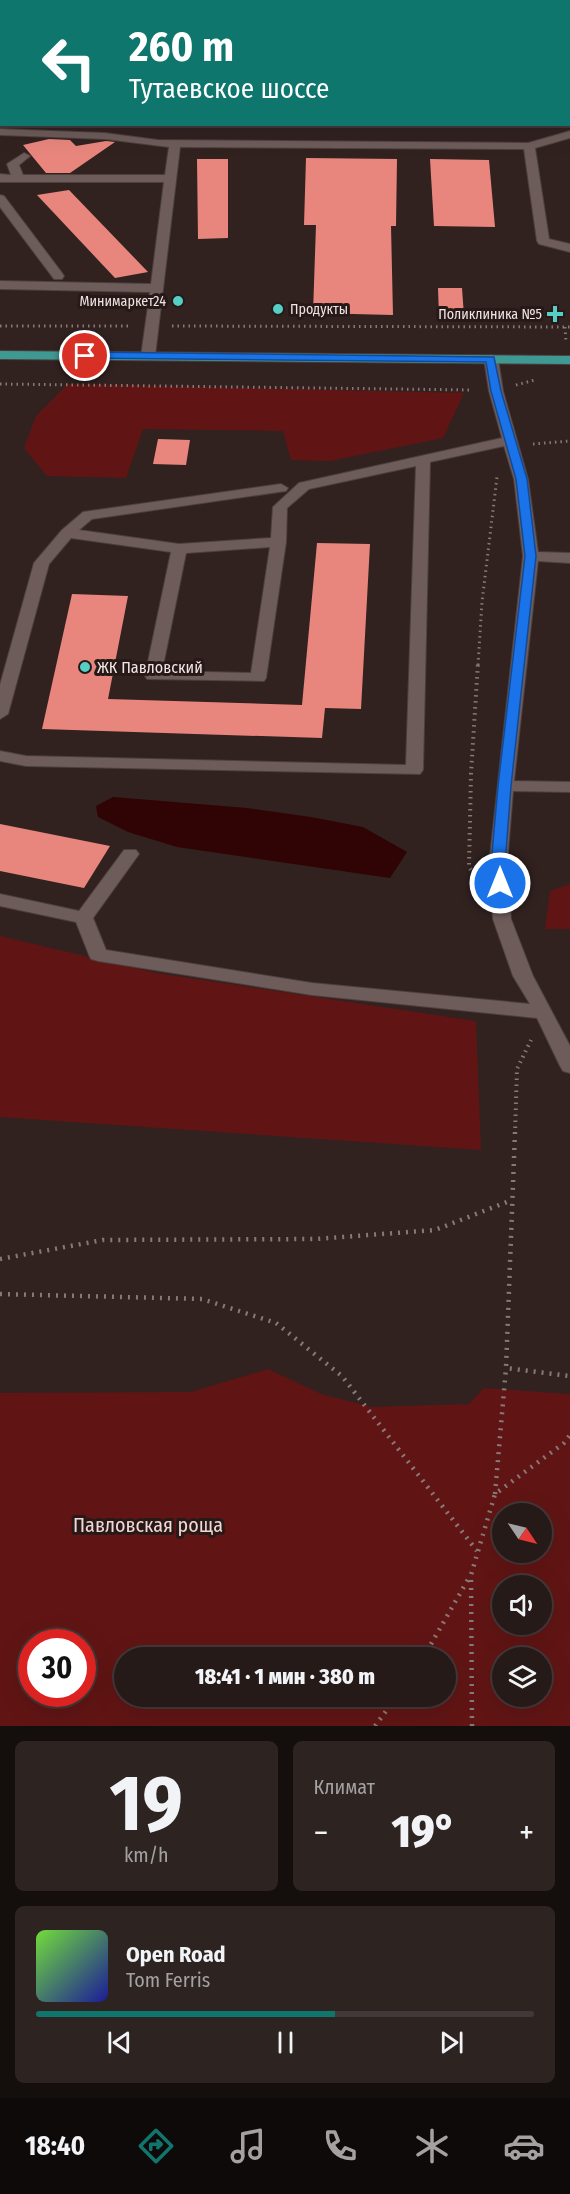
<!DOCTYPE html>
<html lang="ru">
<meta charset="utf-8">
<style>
:root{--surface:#251a18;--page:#2d2321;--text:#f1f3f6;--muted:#a3a1a2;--line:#423837;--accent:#0f766e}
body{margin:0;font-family:"Fira Sans Condensed",sans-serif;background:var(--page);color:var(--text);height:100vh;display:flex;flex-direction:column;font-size:22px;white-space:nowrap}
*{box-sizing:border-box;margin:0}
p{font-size:20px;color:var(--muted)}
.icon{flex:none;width:33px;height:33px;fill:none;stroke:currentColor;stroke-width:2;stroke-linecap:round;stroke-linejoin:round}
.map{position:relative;height:1726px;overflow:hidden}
.drawer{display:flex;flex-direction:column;gap:15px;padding:15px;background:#140e0d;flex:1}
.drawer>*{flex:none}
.hud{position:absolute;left:0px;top:0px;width:570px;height:126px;box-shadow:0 6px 24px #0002,0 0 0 2px var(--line);background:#0f766e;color:#fff;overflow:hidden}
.needle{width:39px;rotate:125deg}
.fabs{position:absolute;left:492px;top:1503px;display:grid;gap:12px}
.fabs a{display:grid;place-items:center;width:60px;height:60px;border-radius:50%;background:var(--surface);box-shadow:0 6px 24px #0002,0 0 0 2px var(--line);font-size:30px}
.speed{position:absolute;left:18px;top:1629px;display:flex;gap:12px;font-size:30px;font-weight:700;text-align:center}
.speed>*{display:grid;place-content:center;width:78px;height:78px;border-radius:50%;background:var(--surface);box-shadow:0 6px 24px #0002,0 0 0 2px var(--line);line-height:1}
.speed .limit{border:9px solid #d22;background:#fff;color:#111}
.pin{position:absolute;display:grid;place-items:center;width:51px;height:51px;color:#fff;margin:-26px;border:3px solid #fff;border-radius:50%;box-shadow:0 2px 6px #0007}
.me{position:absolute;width:66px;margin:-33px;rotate:0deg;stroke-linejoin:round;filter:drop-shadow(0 0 4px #0008)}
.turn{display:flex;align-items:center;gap:21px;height:126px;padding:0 30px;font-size:27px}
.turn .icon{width:78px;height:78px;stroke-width:2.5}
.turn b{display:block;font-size:42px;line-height:51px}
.big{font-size:45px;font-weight:800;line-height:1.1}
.drawer .card{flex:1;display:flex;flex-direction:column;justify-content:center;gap:9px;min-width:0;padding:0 21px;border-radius:9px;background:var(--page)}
.drawer .dial{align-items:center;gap:0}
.dial b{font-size:78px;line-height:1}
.song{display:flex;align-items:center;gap:18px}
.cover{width:72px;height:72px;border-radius:9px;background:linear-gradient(135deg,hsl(100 70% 55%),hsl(240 70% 35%))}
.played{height:6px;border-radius:3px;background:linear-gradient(90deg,var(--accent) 60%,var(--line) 60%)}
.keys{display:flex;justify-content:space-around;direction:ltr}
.heat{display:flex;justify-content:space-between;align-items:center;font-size:33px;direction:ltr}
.drawer .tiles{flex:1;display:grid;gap:15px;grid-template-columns:1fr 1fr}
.card:last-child{grid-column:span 2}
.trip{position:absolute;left:114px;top:1647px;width:342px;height:60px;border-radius:30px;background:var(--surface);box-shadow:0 6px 24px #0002,0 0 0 2px var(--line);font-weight:800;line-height:60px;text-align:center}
.tabs{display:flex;height:96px;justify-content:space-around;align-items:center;background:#0f0a0a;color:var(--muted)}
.tabs .icon{width:42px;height:42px}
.tabs .selected{color:var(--accent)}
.tabs b{font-size:27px;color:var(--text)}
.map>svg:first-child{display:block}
</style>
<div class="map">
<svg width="570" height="1726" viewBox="0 0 570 1726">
<rect width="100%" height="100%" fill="#312220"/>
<path fill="#3e2826" d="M 181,0 L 493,0 L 493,1 L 181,2 Z"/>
<g fill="#601514" fill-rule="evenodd">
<path d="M 68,384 L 464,393 L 443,438 L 330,461 L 291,460 L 283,431 L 143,429 L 126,478 L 47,476 L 24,448 L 36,416 Z"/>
<path d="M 570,884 L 570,929 L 545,929 L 550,891 Z"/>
<path d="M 0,936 L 156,973 L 476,1021 L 481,1150 L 0,1117 Z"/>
<path d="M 268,1369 L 321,1394 L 372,1407 L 469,1404 L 484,1388 L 570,1394 L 570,1726 L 0,1726 L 0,1393 L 191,1392 ZM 502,1514 L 542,1514 L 542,1552 L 502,1552 ZM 502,1586 L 542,1586 L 542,1624 L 502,1624 ZM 82,1642 L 82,1694 L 32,1694 L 32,1642 ZM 124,1658 L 446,1658 L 446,1696 L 124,1696 ZM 502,1658 L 542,1658 L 542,1696 L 502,1696 Z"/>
</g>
<path fill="#300304" d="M 113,797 L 247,808 L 311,817 L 363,827 L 407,852 L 390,878 L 177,847 L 128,832 L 98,817 L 96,806 Z"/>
<g fill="#e8867d">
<path d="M 49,139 L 70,140 L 76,146 L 106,141 L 115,142 L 70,173 L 46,173 L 23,145 Z"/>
<path d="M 306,158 L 397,159 L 396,226 L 391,226 L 393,315 L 313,313 L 316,225 L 304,225 Z"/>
<path d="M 197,159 L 228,159 L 228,238 L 198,239 Z"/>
<path d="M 430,159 L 489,160 L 495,227 L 434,226 Z"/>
<path d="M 69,190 L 148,272 L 115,278 L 37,195 Z"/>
<path d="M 438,288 L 462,288 L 464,316 L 439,316 Z"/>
<path d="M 158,439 L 190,440 L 186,465 L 153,464 Z"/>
<path d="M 317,543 L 370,544 L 361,709 L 325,708 L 322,738 L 42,729 L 72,594 L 128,596 L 108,699 L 302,705 Z"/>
<path d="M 0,824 L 110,846 L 84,888 L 0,871 Z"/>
</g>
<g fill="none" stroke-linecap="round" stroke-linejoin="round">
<defs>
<g id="minor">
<rect x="88" y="0" width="10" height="2"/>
<path d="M 552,0 L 562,0 L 563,2 L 553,2 Z"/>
<rect x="568" y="25" width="2" height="9"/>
<path d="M 0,129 L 105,133 L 158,140 L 528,143 L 570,131 L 570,138 L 535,148 L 549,239 L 570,244 L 570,252 L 539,244 L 537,241 L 524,149 L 180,147 L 155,356 L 148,360 L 141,356 L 150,292 L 0,289 L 0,281 L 151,284 L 164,182 L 0,182 L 0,174 L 11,175 L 7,164 L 24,153 L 30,156 L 19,165 L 23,175 L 165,175 L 169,147 L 105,139 L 0,135 Z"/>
<path d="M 0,195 L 4,196 L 62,273 L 64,276 L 62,279 L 54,279 L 0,207 Z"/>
<path d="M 491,355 L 498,359 L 503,391 L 528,479 L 538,552 L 570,553 L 570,563 L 538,561 L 514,781 L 570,782 L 570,792 L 513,791 L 507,865 L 511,919 L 533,976 L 570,1046 L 570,1073 L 563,1071 L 560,1066 L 537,1018 L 312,995 L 98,961 L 91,959 L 89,955 L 76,922 L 0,906 L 0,894 L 79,911 L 124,850 L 136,850 L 139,854 L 93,918 L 106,950 L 312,983 L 530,1004 L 513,976 L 493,919 L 489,865 L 523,556 L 514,479 L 504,446 L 430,462 L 423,770 L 420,774 L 26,766 L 0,761 L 0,751 L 26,756 L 406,765 L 416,466 L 309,489 L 287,508 L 286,542 L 266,678 L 264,681 L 147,679 L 145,676 L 171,552 L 71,538 L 49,564 L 8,714 L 0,719 L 0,685 L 34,563 L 62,530 L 83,512 L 281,484 L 288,488 L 286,491 L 92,519 L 79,530 L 179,544 L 271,538 L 273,507 L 299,483 L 502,438 L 489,391 L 484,359 ZM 270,547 L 251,673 L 162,671 L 186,553 Z"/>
</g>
<path id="major" d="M 0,351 L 570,356 L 570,364 L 0,359 Z"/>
</defs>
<use href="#minor" stroke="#4c3f3e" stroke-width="2"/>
<use href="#major" stroke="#4c3f3e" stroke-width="2"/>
<g stroke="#867978" stroke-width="3" stroke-dasharray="1.5 4" stroke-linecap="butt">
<path d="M 0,326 L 131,326"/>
<path d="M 172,326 L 570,327"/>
<path d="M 565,327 L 566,342"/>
<path d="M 0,384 L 473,390"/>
<path d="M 516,385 L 535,380"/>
<path d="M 533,444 L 570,441"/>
<path d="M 478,665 L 482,602 L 497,477"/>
</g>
<g stroke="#867978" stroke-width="4" stroke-dasharray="1.5 4.5" stroke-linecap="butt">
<path d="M 474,875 L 469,867 L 471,774 L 478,663"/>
<path d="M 515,1134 L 517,1069 L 531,1040"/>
</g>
<g stroke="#867978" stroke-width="4.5" stroke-dasharray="2 6" stroke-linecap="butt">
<path d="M 515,1132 L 506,1368 L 570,1376"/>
<path d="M 0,1259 L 103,1240 L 316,1239 L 435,1230 L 512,1200"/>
<path d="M 0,1294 L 202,1299 L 276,1323 L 342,1376 L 477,1551"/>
<path d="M 495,1494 L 506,1368"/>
<path d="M 423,1658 L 470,1576"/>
<path d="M 375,1726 L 397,1696"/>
<path d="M 472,1726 L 471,1575 L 495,1494 L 564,1443 L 570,1435"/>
</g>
<use href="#minor" fill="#6d5c5a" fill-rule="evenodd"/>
<use href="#major" fill="#3f9993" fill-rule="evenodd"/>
</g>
<path fill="#1a73e8" stroke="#114b97" stroke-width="1.5" d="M 85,352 L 494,357 L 501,391 L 527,479 L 536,556 L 511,786 L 505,865 L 506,883 L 504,886 L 500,887 L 493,883 L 491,865 L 498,786 L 525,556 L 516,479 L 491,391 L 486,362 L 81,358 L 81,353 Z"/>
<g fill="#55cec5" stroke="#271917" stroke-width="2">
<circle cx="178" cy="301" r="6"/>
<circle cx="278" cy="309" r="6"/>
<path d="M552 305h6v6h6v6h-6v6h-6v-6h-6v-6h6z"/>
<circle cx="85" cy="667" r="6"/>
</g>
<g text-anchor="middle" stroke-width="6" stroke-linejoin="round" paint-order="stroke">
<g font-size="14" fill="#f0e5e4" stroke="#271917" text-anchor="end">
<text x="166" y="306">Минимаркет24</text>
<text x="290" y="314" text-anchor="start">Продукты</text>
<text x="542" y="319">Поликлиника №5</text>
</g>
<g font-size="16" fill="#f0e5e4" stroke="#271917" text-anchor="start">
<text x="97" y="673">ЖК Павловский</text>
</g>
<g font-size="20" fill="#f2d7d4" stroke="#271917">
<text x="148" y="1532">Павловская роща</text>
</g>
</g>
</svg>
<div class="fabs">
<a><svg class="needle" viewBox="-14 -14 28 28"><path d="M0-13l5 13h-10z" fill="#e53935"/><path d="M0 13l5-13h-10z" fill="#a3a1a2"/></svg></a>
<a><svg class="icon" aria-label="sound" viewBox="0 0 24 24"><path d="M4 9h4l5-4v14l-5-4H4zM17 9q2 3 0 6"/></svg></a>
<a><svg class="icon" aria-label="layers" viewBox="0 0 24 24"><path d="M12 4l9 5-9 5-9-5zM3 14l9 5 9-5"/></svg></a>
</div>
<div class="speed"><div class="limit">30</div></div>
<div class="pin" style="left:85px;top:356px;background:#d93025"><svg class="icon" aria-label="arrive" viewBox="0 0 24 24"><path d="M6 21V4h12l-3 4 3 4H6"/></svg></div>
<svg class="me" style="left:500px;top:883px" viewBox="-20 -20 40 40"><circle r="17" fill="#1a73e8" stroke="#fff" stroke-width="3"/><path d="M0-11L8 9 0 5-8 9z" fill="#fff"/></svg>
<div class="trip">18:41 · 1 мин · 380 m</div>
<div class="hud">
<div class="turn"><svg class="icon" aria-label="left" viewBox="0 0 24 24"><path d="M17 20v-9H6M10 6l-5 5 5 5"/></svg><div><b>260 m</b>Тутаевское шоссе</div></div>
</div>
</div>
<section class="drawer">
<div class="tiles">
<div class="card dial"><b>19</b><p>km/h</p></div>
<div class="card"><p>Климат</p>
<div class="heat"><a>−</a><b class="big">19°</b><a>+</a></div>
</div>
<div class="card">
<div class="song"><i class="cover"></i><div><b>Open Road</b><p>Tom Ferris</p></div></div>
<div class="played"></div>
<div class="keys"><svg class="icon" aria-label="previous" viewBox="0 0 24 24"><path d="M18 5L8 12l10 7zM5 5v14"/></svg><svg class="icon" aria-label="pause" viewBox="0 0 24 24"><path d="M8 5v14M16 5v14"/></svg><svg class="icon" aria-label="next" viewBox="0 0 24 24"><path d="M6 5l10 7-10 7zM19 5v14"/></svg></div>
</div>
</div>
</section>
<nav class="tabs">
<b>18:40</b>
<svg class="icon selected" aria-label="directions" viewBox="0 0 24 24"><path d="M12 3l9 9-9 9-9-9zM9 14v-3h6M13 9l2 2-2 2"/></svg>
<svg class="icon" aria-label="music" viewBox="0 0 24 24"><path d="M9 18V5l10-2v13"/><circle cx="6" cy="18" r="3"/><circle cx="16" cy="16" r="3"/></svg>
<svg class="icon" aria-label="phone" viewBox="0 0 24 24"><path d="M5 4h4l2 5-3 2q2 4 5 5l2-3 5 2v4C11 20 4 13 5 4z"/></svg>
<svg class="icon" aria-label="climate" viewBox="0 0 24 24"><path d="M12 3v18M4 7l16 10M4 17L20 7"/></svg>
<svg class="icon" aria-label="car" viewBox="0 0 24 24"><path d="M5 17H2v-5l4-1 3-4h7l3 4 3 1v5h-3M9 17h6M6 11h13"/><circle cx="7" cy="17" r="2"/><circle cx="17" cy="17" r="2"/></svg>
</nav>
